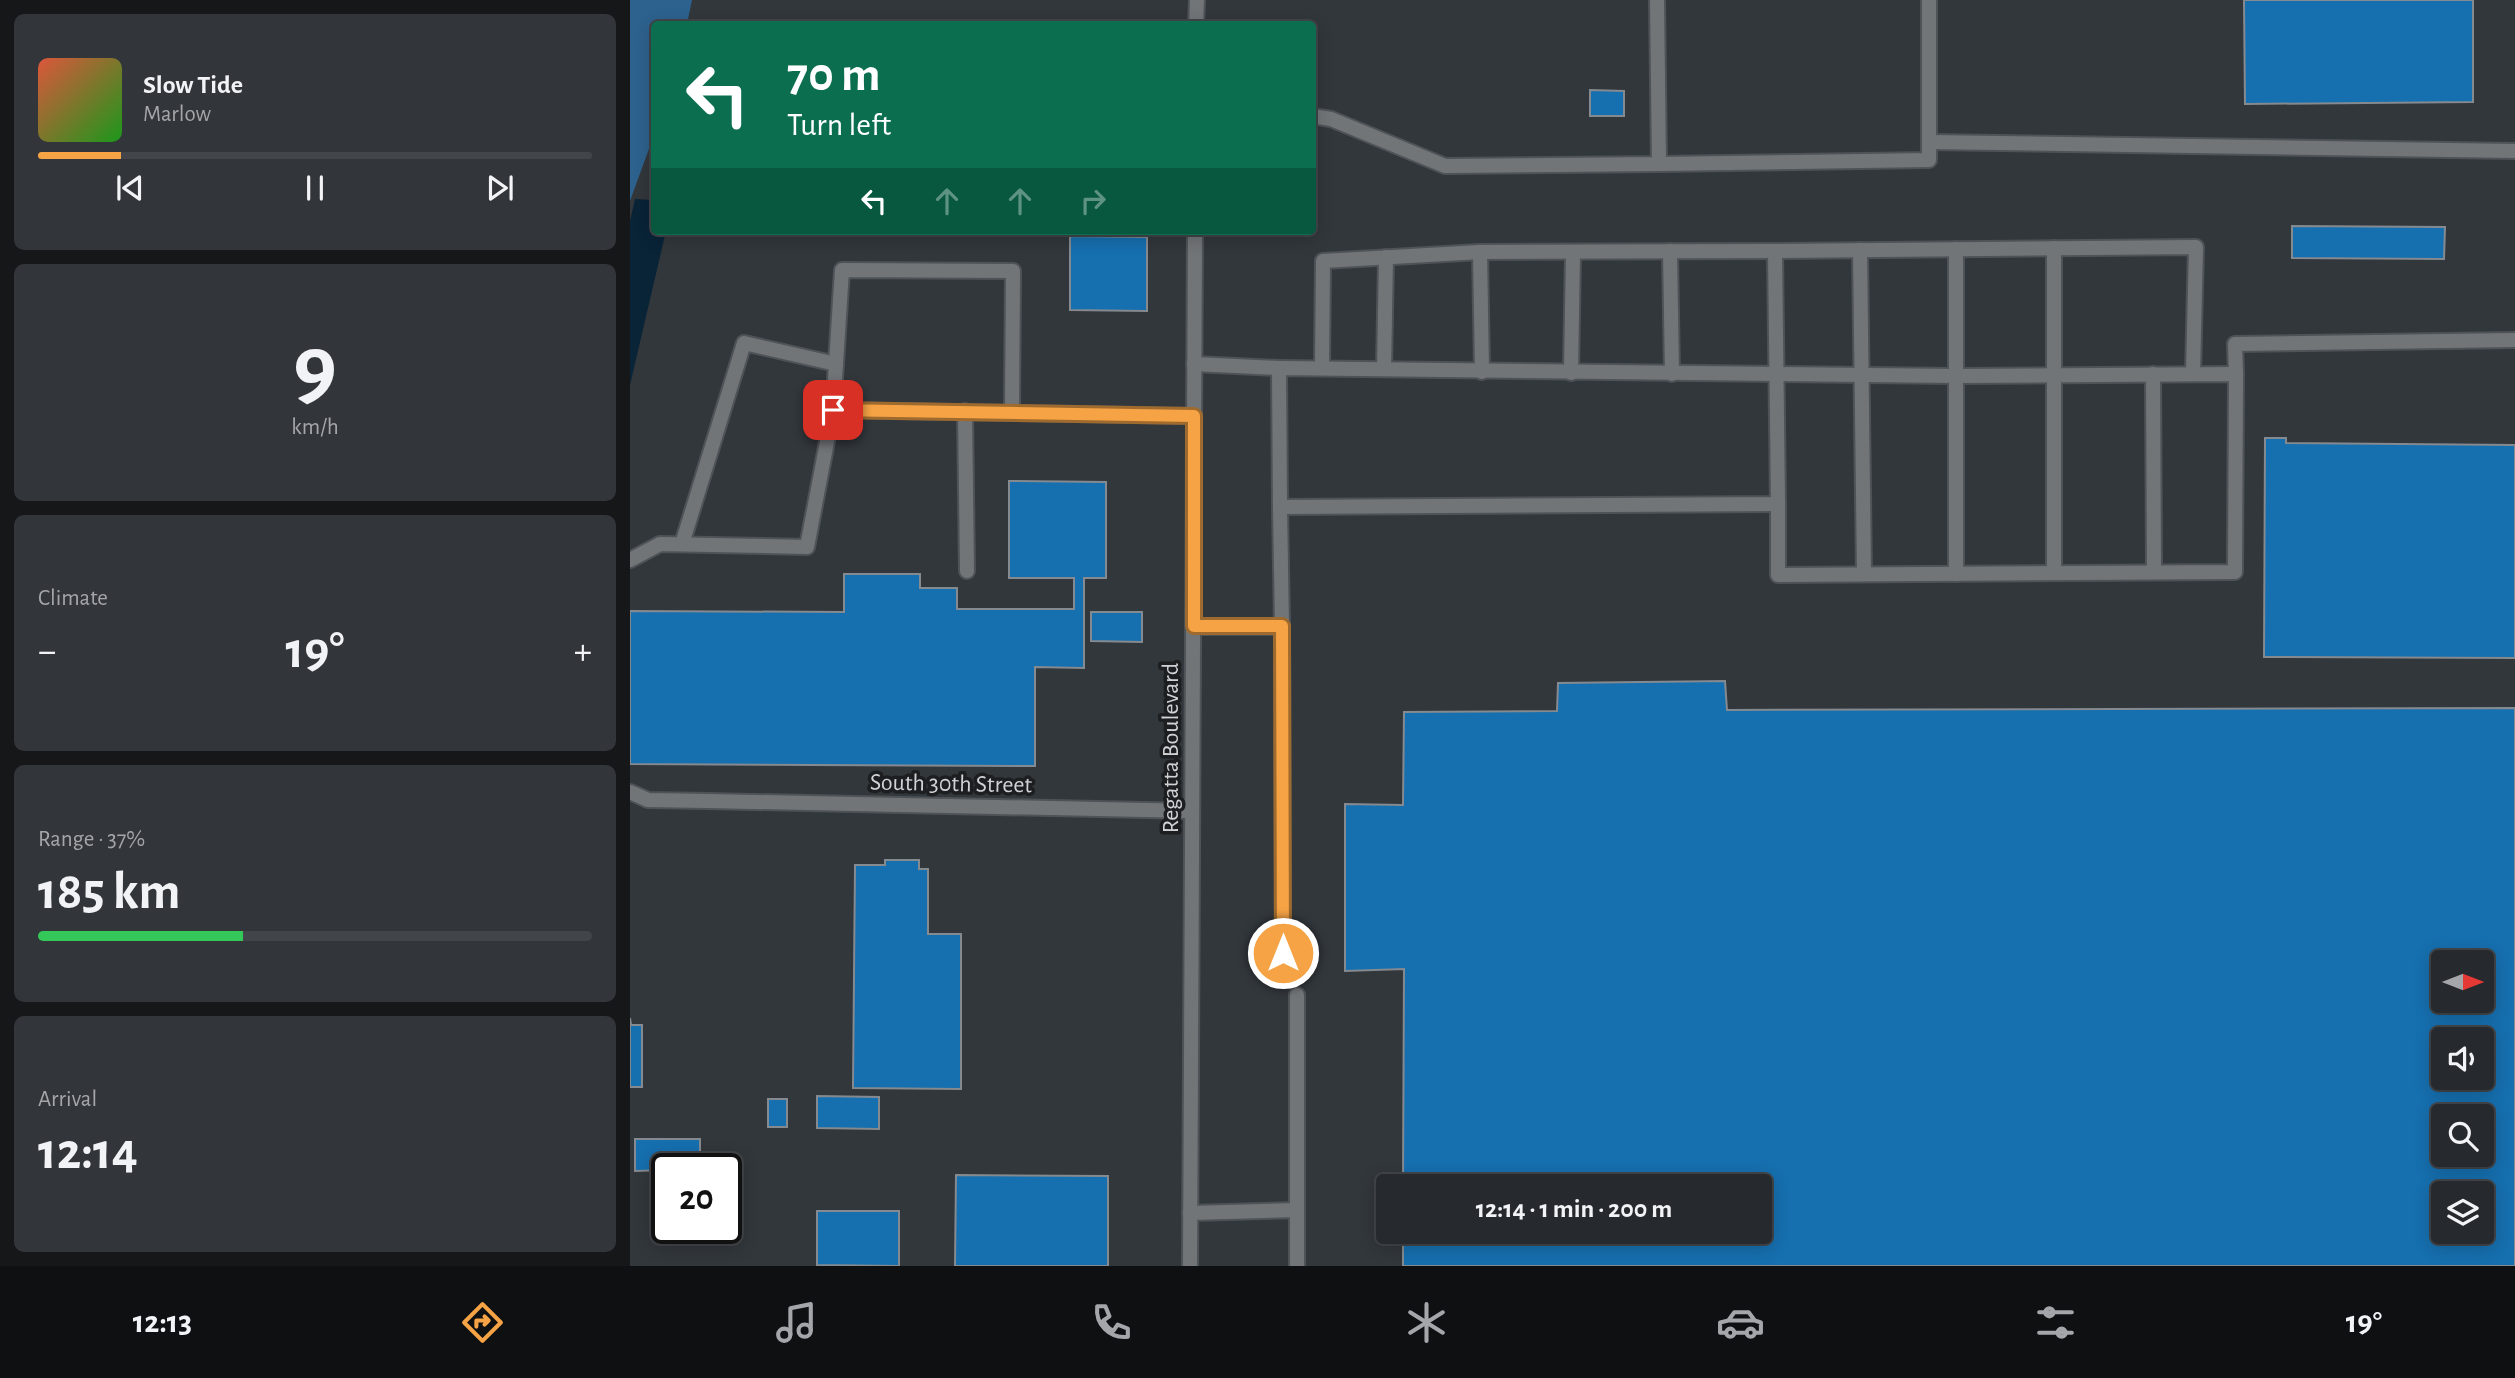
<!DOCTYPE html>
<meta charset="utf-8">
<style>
:root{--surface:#26292d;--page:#323539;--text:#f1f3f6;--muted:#a4a6aa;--line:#424549;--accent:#f5a345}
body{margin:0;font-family:"Alegreya Sans",sans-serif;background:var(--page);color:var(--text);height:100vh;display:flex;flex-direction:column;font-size:26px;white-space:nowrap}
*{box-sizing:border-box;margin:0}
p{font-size:23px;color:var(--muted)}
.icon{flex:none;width:38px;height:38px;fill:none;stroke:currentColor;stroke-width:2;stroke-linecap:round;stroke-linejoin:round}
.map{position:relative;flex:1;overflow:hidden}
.panel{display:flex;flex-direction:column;gap:14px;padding:14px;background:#151719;width:630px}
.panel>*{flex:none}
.guide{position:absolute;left:21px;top:21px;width:665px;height:214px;border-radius:7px;box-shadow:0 4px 18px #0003,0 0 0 2px var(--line);background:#0b6e4f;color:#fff;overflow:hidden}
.needle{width:46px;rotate:90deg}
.controls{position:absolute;left:1801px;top:950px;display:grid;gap:14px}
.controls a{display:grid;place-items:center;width:63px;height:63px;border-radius:7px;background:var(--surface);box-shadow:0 4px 18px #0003,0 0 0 2px var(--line);font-size:35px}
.speed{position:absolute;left:21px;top:1153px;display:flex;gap:14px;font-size:35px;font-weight:700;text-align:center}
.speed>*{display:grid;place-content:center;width:91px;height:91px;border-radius:50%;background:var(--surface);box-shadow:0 4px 18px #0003,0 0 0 2px var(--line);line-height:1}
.speed .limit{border:4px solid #111;border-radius:10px;background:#fff;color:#111}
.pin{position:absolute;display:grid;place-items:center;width:60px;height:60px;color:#fff;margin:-30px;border-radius:14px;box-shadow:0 4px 10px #0006}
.me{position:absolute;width:77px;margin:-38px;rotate:0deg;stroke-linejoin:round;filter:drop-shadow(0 0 5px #0008)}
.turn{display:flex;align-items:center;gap:24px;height:147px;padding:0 21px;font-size:32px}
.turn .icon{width:91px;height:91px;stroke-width:2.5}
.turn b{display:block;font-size:49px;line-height:60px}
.lanes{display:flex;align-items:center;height:66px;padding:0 21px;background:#0003;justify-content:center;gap:35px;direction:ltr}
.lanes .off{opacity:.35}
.big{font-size:52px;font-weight:600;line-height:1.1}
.panel .widget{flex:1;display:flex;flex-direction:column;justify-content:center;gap:10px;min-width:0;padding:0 24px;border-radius:10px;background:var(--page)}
.panel .dial{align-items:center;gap:0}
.dial b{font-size:91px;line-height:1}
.song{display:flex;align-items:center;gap:21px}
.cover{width:84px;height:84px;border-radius:10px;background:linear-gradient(135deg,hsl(10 70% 55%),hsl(120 70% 35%))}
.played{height:7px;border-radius:4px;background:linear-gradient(90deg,var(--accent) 15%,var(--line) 15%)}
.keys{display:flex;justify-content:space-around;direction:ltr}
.heat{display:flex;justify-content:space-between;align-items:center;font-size:38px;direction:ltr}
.charge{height:10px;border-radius:5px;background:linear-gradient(90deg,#34c759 37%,var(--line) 0)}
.trip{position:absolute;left:746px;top:1174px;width:396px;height:70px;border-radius:7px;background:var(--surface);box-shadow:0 4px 18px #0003,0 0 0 2px var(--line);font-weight:600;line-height:70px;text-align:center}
.tab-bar{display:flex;height:112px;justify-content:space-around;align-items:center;background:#0f1012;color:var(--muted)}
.tab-bar .icon{width:49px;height:49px}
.tab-bar .selected{color:var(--accent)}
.tab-bar b{font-size:32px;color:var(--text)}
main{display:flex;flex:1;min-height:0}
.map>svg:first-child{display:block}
</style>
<main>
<section class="panel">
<div class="widget">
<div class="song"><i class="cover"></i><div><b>Slow Tide</b><p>Marlow</p></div></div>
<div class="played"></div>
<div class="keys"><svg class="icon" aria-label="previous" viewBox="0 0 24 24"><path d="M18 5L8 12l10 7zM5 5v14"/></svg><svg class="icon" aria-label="pause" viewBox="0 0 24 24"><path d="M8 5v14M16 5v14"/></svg><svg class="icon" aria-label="next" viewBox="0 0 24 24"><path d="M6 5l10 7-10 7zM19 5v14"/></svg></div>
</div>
<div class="widget dial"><b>9</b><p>km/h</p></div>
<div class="widget"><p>Climate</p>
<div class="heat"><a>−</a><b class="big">19°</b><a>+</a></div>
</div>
<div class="widget"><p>Range · 37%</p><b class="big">185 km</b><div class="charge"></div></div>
<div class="widget"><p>Arrival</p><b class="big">12:14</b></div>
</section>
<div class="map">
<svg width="1885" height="1266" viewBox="0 0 1885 1266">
<rect width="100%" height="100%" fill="#32373c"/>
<path fill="#2d628e" d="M 0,0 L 62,0 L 57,24 L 24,24 L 24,135 L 0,201 Z"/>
<path fill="#092337" d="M 5,199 L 24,200 L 24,231 L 36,231 L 0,385 L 0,221 Z"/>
<g fill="#166fae" stroke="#848a90" stroke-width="2" fill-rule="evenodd">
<path d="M 1614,0 L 1843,0 L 1843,102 L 1615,104 Z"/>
<path d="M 960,90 L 994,91 L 994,116 L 960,116 Z"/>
<path d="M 1662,226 L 1815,227 L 1814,259 L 1662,258 Z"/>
<path d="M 440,236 L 517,237 L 517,311 L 440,310 Z"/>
<path d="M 1635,438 L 1656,438 L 1656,443 L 1885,445 L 1885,658 L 1634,657 Z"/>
<path d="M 379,481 L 476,482 L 476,578 L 454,578 L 454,668 L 405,667 L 405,766 L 0,764 L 0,611 L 214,612 L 214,574 L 290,574 L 290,588 L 327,588 L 327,609 L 444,609 L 444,578 L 379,578 Z"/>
<path d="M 461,612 L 512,612 L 512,642 L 461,641 Z"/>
<path d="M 1095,681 L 1097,710 L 1885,708 L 1885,1266 L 773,1266 L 773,1232 L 1129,1232 L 1129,1186 L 773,1186 L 774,969 L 715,971 L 715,804 L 773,805 L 774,712 L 927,711 L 928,683 ZM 1813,962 L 1852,962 L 1852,1001 L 1813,1001 ZM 1813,1040 L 1852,1040 L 1852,1078 L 1813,1078 ZM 1813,1116 L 1852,1116 L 1852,1155 L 1813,1155 ZM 1813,1194 L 1852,1194 L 1852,1232 L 1813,1232 Z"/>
<path d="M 255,860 L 289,860 L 289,869 L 298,869 L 298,934 L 331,934 L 331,1089 L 223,1088 L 225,865 L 255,865 Z"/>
<path d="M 0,1018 L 1,1025 L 12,1025 L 12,1087 L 0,1087 Z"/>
<path d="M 187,1096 L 249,1097 L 249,1129 L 187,1128 Z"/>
<rect x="138" y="1099" width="19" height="28"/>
<path d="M 5,1139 L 70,1139 L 70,1169 L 5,1171 Z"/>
<path d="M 326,1175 L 478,1176 L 478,1266 L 325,1266 Z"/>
<path d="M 187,1211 L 269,1211 L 269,1266 L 187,1265 Z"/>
</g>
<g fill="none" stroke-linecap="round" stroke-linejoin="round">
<defs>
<g id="service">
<path d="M 682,116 L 701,119 L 815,166 L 1029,164 L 1027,0"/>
<path d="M 1299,142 L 1885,151"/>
<path d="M 1029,164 L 1299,160 L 1299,0"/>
<path d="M 1424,248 L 1424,573"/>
<path d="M 1326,249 L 1326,574"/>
<path d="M 1230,250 L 1234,574"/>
<path d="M 1040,251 L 1042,374"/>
<path d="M 850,252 L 852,372"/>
<path d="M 564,364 L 649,368"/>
<path d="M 692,368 L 693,261 L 850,252 L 1145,251"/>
<path d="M 754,369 L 756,257"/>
<path d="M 941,373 L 943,252"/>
<path d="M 1523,374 L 1524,572"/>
<path d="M 1606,374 L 1605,344 L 1885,340"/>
<path d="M 335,411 L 337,571"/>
<path d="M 650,507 L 649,368 L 1327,376 L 1606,374 L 1605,572 L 1148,575 L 1148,504"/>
<path d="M 52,544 L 114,343 L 206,364"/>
<path d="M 0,560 L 30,544 L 177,547 L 203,410 L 212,270 L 383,271 L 382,412"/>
<path d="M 564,627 L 652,627 L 653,980"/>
<path d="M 652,627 L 650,507 L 1148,504 L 1145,251 L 1566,247 L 1563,373"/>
<path d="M 0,792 L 18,800 L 78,801"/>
<path d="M 667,995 L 667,1210"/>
<path d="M 560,1213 L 667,1210 L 667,1266"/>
</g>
<g id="minor">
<path d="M 203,410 L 564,416"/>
<path d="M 78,801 L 562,811"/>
</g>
<g id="tertiary">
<path d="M 566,24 L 567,0"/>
<path d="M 560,1266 L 565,231"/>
</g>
</defs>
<use href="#service" stroke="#4e5358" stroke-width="18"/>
<use href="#minor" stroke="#4e5358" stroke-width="18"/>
<use href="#tertiary" stroke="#4e5358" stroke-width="18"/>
<use href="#service" stroke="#727578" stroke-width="14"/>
<use href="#minor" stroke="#727578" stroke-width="14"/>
<use href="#tertiary" stroke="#727578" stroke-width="14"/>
</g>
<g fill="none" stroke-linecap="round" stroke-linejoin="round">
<defs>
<path id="route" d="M 203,410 L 564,416 L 564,626 L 652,626 L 653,953"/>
</defs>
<use href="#route" stroke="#9f6a2d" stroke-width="18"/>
<use href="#route" stroke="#f5a345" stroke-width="12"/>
</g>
<g text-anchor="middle" stroke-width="7" stroke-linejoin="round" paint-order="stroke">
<g font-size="24" fill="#d0d3d6" stroke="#1c1e20">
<text transform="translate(540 748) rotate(-90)" y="8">Regatta Boulevard</text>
<text transform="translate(321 783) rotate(1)" y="8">South 30th Street</text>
</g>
</g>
</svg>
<div class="controls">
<a><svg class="needle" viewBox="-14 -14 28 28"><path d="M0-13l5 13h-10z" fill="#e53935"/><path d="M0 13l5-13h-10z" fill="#a4a6aa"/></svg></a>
<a><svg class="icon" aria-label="sound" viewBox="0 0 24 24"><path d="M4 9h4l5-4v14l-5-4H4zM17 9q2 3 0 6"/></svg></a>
<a><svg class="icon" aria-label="search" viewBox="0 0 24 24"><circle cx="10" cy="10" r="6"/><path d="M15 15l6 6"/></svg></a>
<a><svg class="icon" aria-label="layers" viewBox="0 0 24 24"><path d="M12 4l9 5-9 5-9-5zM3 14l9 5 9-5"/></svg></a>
</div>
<div class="speed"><div class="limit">20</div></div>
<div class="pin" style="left:203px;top:410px;background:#d93025"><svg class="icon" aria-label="arrive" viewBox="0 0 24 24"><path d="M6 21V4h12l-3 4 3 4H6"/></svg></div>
<svg class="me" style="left:653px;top:953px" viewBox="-20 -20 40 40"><circle r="17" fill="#f5a345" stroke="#fff" stroke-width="3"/><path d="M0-11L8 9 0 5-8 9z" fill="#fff"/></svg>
<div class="trip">12:14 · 1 min · 200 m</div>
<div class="guide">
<div class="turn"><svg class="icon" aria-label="left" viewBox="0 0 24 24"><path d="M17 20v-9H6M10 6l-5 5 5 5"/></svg><div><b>70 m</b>Turn left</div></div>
<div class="lanes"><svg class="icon" aria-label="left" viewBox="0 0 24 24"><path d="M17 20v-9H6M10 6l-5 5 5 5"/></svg><svg class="icon off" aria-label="ahead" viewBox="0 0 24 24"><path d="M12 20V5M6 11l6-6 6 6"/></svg><svg class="icon off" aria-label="ahead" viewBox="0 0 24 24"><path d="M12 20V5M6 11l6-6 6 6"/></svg><svg class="icon off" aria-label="right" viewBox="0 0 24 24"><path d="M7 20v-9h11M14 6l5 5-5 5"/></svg></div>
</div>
</div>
</main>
<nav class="tab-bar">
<b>12:13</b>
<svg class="icon selected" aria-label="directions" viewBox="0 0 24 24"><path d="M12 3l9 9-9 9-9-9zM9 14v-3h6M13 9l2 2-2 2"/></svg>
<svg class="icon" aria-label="music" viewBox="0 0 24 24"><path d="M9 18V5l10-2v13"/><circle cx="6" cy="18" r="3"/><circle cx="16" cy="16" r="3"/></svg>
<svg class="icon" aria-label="phone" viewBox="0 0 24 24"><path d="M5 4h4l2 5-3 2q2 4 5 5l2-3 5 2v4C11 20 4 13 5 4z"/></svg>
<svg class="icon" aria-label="climate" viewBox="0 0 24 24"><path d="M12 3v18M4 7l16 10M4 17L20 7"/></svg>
<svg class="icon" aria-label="car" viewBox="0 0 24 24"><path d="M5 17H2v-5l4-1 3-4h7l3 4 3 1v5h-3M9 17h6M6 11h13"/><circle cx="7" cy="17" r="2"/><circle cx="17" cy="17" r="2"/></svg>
<svg class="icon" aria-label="filters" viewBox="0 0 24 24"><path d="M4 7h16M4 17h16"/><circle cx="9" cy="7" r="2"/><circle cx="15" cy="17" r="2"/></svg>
<b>19°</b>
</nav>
